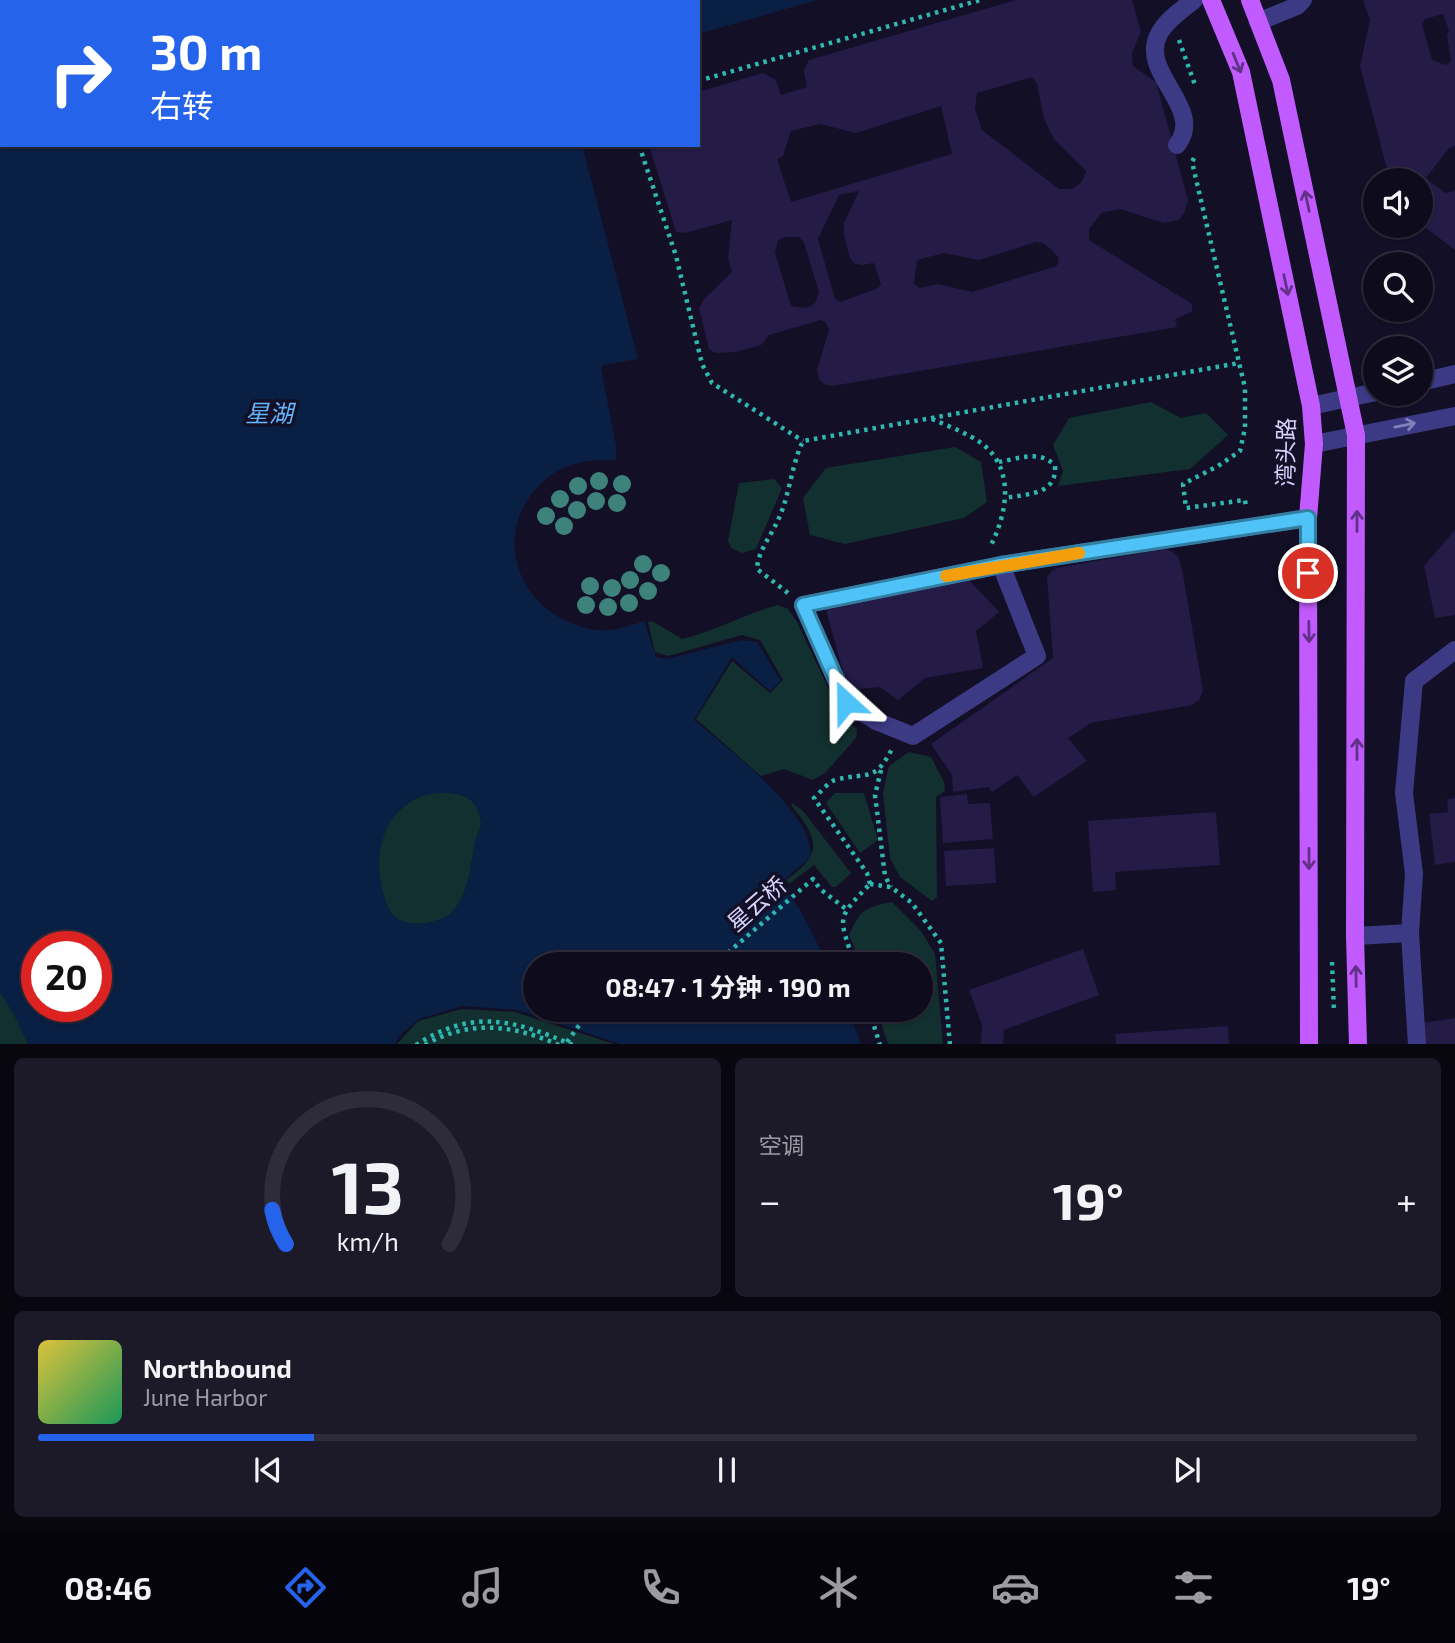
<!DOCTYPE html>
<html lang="zh">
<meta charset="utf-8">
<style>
:root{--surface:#0e0b1c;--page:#1c1929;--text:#f1f3f6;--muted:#9b9ba3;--line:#2e2b3b;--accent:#2563eb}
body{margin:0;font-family:"Exo 2","Noto Sans SC",sans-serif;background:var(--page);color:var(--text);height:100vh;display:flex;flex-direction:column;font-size:26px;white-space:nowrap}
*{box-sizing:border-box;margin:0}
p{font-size:23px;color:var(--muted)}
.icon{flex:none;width:38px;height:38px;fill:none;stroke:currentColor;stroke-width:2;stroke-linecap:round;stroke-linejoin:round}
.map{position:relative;height:1044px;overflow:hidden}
.drawer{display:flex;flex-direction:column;gap:14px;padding:14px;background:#08060f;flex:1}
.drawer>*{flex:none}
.top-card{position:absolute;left:0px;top:0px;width:700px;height:147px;box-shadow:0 2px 5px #0004,0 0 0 2px var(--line);background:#2563eb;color:#fff;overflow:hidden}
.fabs{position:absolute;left:1363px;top:168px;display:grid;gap:14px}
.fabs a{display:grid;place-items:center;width:70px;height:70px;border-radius:50%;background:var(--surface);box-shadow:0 2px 5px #0004,0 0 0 2px var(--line);font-size:35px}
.speed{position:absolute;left:21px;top:931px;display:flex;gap:14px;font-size:35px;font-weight:700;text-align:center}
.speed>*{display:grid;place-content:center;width:91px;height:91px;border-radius:50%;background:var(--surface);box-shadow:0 2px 5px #0004,0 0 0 2px var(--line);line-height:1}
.speed .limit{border:10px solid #d22;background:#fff;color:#111}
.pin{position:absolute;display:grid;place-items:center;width:60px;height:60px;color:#fff;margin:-30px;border:4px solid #fff;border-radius:50%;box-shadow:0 2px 7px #0007}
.me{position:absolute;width:77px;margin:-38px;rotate:336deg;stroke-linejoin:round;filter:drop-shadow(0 0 5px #0008)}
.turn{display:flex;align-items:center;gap:24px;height:147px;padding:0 35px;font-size:32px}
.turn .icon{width:91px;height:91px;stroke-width:2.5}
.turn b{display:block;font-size:49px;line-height:60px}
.big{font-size:52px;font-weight:700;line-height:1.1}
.drawer .card{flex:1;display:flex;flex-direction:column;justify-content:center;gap:10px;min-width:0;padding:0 24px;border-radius:10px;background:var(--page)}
.drawer .dial{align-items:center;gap:0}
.dial svg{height:182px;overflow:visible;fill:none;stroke:var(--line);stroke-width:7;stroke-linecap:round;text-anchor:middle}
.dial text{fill:var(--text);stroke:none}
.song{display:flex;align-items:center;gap:21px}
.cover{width:84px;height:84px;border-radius:10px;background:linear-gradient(135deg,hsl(50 70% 55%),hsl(150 70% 35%))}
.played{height:7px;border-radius:4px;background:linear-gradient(90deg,var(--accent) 20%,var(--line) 20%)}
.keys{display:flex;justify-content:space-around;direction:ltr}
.heat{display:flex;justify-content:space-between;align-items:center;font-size:38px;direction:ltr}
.drawer .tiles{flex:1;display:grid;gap:14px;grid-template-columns:1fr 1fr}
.card:last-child{grid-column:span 2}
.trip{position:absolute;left:523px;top:952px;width:410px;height:70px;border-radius:35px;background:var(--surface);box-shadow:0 2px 5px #0004,0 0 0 2px var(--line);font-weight:700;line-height:70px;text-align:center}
.tab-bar{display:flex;height:112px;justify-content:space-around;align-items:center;background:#06040b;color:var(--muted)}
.tab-bar .icon{width:49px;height:49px}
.tab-bar .active{color:var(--accent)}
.tab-bar b{font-size:32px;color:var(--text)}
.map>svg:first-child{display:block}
</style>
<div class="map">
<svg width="1455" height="1045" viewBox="0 0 1455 1045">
<rect width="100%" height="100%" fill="#130f26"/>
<g fill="#12302f">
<path d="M 1151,402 L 1181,418 L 1206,413 L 1228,435 L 1190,469 L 1058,486 L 1063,471 L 1053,445 L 1069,418 Z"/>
<path d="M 955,447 L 981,462 L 987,502 L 964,518 L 845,544 L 810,535 L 803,498 L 826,468 Z"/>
<path d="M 774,479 L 782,488 L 756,549 L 742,553 L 731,548 L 728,541 L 739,483 Z"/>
<path d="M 778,605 L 788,609 L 797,622 L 842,717 L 857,729 L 856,738 L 825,773 L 813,780 L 784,769 L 761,776 L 696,719 L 732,661 L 770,693 L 783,680 L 760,640 L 742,635 L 668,656 L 655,652 L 648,622 L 652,621 L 682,639 C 716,631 744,614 778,605 Z"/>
<path d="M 909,752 L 931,757 L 944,782 L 945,791 L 936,797 L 937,897 L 932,901 L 900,877 L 890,858 L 883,793 L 889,766 Z"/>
<path d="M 440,792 C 450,793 463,793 471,800 C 477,806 481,815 481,824 C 481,829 477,834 476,839 C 470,863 471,890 454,910 C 445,921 422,926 409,923 C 392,920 387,908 383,893 C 374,860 379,822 410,802 C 419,795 429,794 440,792 Z"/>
<path d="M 835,793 L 864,793 L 878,840 L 860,853 L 826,803 Z"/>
<path d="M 792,803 L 803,811 L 851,873 L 836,887 L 832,887 L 814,865 L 789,884 L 786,880 C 824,854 819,839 791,805 Z"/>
<path d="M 892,902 L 921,931 L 935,954 L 943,1044 L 888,1044 L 877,1010 L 920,1010 L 920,964 L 861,964 L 849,935 C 861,909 864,908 892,902 Z"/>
<path d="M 0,992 L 14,1014 L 28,1044 L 0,1044 Z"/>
<path d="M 462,1009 L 515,1012 L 614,1044 L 397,1044 L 418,1021 Z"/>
</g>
<g fill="#0a1f44" fill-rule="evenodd">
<path d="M 0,0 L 484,0 L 2,2 L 2,145 L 582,145 L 638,359 L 603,365 L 601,368 L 616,446 L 616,460 C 597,460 581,460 563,468 C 552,473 542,482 534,491 C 488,548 529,622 597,630 C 613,632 629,626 644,621 L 656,657 L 667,659 L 742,640 L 757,642 L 781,681 L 770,691 L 732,657 L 694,720 C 724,746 818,816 810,858 L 780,883 L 799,908 L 828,964 L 536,964 L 536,1010 L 848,1010 L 861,1044 L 620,1044 L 518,1010 L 462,1006 L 419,1019 L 400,1035 L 395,1044 L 28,1044 L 14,1014 L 0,992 ZM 440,793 C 450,793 463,793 471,800 C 477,806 481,815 481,824 C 481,829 477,834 476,839 C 470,863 471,890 454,910 C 445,921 422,926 409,923 C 392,920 387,908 383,893 C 374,860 379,823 410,802 C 419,795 429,794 440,793 ZM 37,947 L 96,947 L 96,1006 L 37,1006 Z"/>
<path d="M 534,0 L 817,0 L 698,34 L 698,2 L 527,2 Z"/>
</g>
<g fill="#241b47" fill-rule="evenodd">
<path d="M 1016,0 L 1132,0 L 1141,32 L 1132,53 L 1133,66 L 1156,82 L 1188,200 L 1185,211 L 1179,220 L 1164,223 L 1120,209 L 1101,213 L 1089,229 L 1089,240 L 1192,304 L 1192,312 L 1175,319 L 1177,327 L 832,386 L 824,384 L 819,379 L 817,370 L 829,330 L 826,322 L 821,320 L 769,335 L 761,345 L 736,352 L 715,353 L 709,349 L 699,308 L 704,299 L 732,272 L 728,257 L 732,220 L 685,233 L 676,232 L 649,145 L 698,145 L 698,92 L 763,73 L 776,80 L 781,95 L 807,87 L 804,71 L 809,60 ZM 1029,78 L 1034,79 L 1037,84 L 1044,119 L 1054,139 L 1086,171 L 1082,182 L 1072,189 L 1060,189 L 1055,186 L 982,130 L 975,108 L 977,93 ZM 941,106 L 952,154 L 791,202 L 777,159 L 783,156 L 791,131 L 820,124 L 856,133 ZM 859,191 L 844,223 L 844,236 L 850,258 L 854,263 L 861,265 L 874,263 L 881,284 L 878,288 L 840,302 L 835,299 L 818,239 L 839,195 ZM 786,237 L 800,237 L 804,243 L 819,292 L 815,303 L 807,308 L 791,306 L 775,253 L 778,240 ZM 1036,242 L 1043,243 L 1052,250 L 1059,258 L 1057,266 L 972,292 L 938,284 L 920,288 L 914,284 L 917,260 L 944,253 L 979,260 Z"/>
<path d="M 1363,0 L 1455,0 L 1455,146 L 1449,148 L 1426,178 L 1445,193 L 1455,191 L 1455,250 L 1421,224 L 1421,180 L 1390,180 L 1360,66 L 1370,20 ZM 1443,14 L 1449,31 L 1447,35 L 1451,61 L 1446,65 L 1432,60 L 1422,24 L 1425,19 Z"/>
<path d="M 1455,530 L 1455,615 L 1435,618 L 1424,566 Z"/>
<path d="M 1164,549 L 1172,551 L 1178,557 L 1182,569 L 1203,691 L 1199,700 L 1192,705 L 1091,723 L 1068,738 L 1087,761 L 1034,797 L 1017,775 L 992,792 L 988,787 L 953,792 L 952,775 L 931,744 L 1053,658 L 1047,577 L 1052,571 L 1056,568 Z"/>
<path d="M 969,580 L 999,612 L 976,631 L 983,668 L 925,678 L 898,700 L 880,687 L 848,690 L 825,606 Z"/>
<path d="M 967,794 L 968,804 L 990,803 L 993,839 L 943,843 L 940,797 Z"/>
<path d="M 1455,798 L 1455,862 L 1435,865 L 1429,814 L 1448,812 L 1447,799 Z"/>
<path d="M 1216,812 L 1220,865 L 1115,872 L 1116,890 L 1093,892 L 1088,821 Z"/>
<path d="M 994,848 L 996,883 L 946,886 L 944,851 Z"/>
<path d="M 1083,949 L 1099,995 L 1004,1030 L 1003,1045 L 981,1045 L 982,1025 L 969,990 Z"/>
<path d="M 1455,1018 L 1455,1045 L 1425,1045 L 1422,1023 Z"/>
<path d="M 1228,1026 L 1229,1045 L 1116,1045 L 1115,1034 Z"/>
</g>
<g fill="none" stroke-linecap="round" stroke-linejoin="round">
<g stroke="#2fb8b0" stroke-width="4.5" stroke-dasharray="3.5 5" stroke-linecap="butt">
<path d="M 1179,40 L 1196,88"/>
<path d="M 698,81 L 980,0"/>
<path d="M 639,145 L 676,256 L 702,364 L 712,383 L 803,441"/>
<path d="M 1194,158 L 1192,162 L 1245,388 L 1245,428 L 1240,451 L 1218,466 L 1183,484 L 1186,508 L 1245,500 L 1246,507"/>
<path d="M 932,419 C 948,426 967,433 981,443 C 1016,469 1007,514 990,547"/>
<path d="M 999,462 C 1017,459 1041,449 1055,466 C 1057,495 1027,494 1005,498"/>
<path d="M 788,593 L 757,569 C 758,551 771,536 778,520 C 790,495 791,466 803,441 L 1239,363"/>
<path d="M 881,770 L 875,795 L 885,876 L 891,887"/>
<path d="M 870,884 L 867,873 L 814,798 C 820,793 828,782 835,780 C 869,771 874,784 893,747"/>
<path d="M 870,884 L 891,887 L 912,903 L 941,943 L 950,1045"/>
<path d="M 1332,962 L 1334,1012"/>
<path d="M 715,964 L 813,879 L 820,889 L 846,909"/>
<path d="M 854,964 C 840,916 834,921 870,884"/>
<path d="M 869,1010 L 880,1045"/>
<path d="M 567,1042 L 590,1010"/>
<path d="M 416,1045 C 473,1008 514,1020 573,1045"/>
<path d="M 425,1045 C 469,1019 514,1025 559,1045"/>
</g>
<g stroke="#3d3a85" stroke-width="18">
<path d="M 1258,22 L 1297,6 L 1303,0"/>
<path d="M 1177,145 C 1206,108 1138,73 1159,34 C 1166,20 1183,9 1194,0"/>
<path d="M 1421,382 L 1455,374"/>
<path d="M 1311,406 L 1376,392"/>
<path d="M 1314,444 L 1455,416"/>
<path d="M 1001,565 L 1037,656 L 913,736 L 876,721 L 846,702 L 803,605 L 1001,565 L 1308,518"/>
<path d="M 1355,936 L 1410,933"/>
<path d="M 1417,1045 L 1410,933 L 1414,874 L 1404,793 L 1414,681 L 1455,650"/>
</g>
<g stroke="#c25bff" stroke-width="18">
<path d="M 1211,0 L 1241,72 L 1311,406 L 1314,444 L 1308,518 L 1309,1045"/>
<path d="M 1250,0 L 1281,80 L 1356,435 L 1355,936 L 1358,1045"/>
</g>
</g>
<g fill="#3d827b">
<circle cx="599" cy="481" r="9"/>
<circle cx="622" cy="484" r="9"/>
<circle cx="578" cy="486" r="9"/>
<circle cx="560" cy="499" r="9"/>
<circle cx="596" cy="501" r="9"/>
<circle cx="617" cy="503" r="9"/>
<circle cx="577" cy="510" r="9"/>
<circle cx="546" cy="516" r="9"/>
<circle cx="564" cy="526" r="9"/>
<circle cx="643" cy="564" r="9"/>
<circle cx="661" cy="573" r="9"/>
<circle cx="630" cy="580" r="9"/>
<circle cx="590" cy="586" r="9"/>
<circle cx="612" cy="588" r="9"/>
<circle cx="648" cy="591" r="9"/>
<circle cx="629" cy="603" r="9"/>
<circle cx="586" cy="605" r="9"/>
<circle cx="608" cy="607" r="9"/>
</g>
<defs><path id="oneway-shaft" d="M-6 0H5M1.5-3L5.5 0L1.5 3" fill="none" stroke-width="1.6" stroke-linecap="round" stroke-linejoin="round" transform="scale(1.75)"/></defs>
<g stroke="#623188">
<use href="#oneway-shaft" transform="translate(1237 63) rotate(68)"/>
<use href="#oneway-shaft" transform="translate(1307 201) rotate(-102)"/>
<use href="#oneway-shaft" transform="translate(1286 285) rotate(78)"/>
<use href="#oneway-shaft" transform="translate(1357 521) rotate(-90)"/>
<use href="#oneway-shaft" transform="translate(1309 632) rotate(89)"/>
<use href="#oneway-shaft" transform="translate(1357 749) rotate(-90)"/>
<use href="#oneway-shaft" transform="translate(1309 859) rotate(90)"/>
<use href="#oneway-shaft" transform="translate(1356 976) rotate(-91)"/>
</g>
<use stroke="#837fbc" href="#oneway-shaft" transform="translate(1405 425) rotate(-11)"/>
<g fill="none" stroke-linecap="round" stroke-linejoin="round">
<defs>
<path id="route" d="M 846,702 L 803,605 L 1001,565 L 1308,518 L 1308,573"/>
</defs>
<use href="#route" stroke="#337fa1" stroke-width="18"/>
<use href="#route" stroke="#4fc3f7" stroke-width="12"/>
<path stroke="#f59e0b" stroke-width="12" d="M 946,576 L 1079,553"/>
</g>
<g text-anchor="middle" stroke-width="7" stroke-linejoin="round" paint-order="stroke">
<g font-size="23" fill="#d9d4ff" stroke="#130f26">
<text transform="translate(1286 452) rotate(-89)" y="8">湾头路</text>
<text transform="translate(757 904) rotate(-41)" y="8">星云桥</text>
</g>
<g font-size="24" font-style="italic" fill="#62b6ff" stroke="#130f26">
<text x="269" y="422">星湖</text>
</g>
</g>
</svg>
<div class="fabs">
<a><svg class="icon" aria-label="sound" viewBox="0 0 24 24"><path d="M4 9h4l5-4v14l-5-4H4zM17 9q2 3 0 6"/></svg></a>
<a><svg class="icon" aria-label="search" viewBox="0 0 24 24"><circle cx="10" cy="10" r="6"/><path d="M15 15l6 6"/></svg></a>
<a><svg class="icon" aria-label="layers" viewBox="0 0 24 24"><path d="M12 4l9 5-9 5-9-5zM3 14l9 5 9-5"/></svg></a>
</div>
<div class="speed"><div class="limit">20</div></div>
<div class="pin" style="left:1308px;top:573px;background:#d93025"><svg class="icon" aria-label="arrive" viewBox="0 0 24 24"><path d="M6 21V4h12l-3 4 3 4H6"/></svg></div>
<svg class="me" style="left:846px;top:702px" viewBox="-20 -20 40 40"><path d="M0-17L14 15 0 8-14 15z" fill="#4fc3f7" stroke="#fff" stroke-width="4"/></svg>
<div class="trip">08:47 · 1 分钟 · 190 m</div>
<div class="top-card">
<div class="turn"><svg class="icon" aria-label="right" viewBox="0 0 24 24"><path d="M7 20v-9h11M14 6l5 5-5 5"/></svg><div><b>30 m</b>右转</div></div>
</div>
</div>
<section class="drawer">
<div class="tiles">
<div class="card dial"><svg viewBox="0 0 100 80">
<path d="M14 69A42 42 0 1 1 86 69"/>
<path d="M14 69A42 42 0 0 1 8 54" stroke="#2563eb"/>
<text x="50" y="56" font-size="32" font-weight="700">13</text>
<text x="50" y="72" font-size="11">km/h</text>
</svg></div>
<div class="card"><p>空调</p>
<div class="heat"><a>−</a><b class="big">19°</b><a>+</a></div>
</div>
<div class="card">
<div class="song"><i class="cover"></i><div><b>Northbound</b><p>June Harbor</p></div></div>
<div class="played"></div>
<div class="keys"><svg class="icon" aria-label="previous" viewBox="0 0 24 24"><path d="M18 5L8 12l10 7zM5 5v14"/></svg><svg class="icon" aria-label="pause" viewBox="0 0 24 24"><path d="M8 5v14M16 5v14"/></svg><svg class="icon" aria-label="next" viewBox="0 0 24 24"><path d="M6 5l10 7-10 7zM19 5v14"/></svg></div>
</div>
</div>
</section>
<nav class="tab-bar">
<b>08:46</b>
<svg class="icon active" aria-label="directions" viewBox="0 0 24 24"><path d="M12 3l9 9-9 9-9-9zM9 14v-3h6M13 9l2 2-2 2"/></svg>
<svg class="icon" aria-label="music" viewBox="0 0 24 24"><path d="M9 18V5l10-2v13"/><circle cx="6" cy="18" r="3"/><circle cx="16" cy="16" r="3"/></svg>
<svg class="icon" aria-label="phone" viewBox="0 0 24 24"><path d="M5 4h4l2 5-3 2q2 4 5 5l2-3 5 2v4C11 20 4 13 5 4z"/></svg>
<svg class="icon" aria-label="climate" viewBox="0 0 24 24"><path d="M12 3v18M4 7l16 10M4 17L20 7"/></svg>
<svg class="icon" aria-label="car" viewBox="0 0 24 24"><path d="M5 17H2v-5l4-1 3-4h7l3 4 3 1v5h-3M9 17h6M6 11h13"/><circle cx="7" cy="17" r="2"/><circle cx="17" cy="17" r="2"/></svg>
<svg class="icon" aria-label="filters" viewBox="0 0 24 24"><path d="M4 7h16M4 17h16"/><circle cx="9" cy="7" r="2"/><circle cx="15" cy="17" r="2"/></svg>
<b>19°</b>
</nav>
